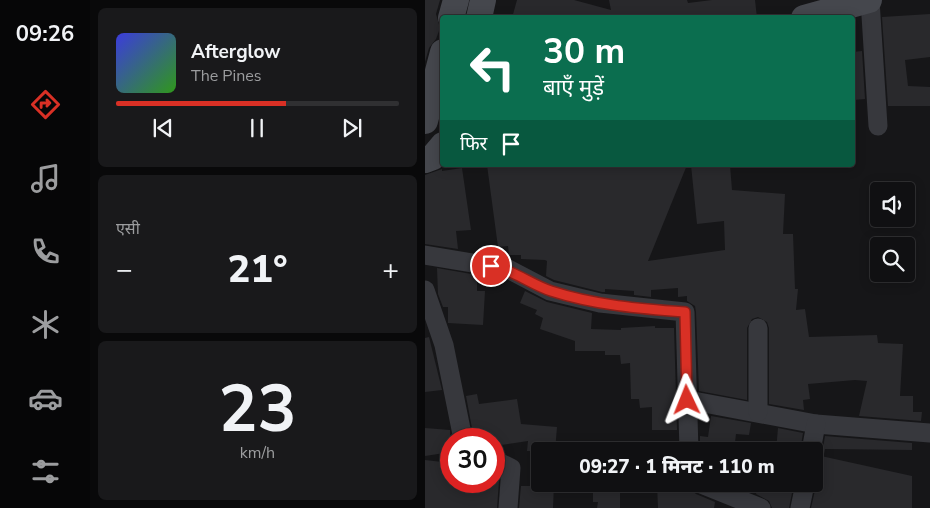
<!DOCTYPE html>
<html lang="hi">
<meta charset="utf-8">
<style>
:root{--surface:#101012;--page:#19191b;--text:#f1f3f6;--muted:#9c9d9f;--line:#303032;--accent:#d93025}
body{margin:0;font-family:"Nunito Sans","Noto Sans Devanagari",sans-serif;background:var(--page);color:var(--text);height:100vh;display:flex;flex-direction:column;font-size:19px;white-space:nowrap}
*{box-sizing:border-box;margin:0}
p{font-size:16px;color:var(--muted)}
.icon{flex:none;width:28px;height:28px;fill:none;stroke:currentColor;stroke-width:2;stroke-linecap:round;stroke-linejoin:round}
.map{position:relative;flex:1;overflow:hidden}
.sheet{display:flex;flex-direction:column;gap:8px;padding:8px;background:#09090a;width:335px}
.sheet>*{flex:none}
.top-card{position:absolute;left:15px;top:15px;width:415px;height:152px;border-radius:5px;box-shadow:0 2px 12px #0003,0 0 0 1px var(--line);background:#0b6e4f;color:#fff;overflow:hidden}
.fabs{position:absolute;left:445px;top:182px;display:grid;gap:10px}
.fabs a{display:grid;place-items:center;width:45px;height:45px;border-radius:5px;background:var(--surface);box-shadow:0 2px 12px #0003,0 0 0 1px var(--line);font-size:25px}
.speed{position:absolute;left:15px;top:428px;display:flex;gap:10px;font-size:25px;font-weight:700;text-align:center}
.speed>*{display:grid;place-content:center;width:65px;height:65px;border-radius:50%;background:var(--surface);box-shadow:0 2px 12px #0003,0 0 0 1px var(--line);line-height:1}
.speed .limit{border:8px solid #d22;background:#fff;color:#111}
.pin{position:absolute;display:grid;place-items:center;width:42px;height:42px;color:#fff;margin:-21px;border:2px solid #fff;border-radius:50%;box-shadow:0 1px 5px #0007}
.me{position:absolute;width:55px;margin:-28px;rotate:358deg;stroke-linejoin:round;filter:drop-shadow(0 0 4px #0008)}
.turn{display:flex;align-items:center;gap:18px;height:105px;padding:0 20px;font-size:22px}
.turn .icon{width:65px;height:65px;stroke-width:2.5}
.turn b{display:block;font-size:35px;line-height:42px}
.then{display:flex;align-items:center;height:48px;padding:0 20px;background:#0003;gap:10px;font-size:19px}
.big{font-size:38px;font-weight:800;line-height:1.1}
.sheet .card{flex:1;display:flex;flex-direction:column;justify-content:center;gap:8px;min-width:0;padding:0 18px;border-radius:8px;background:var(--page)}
.sheet .dial{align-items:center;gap:0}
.dial b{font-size:65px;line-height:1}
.song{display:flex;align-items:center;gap:15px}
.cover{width:60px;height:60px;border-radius:8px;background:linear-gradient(135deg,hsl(240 70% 55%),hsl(110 70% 35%))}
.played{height:5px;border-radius:2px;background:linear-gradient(90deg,var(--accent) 60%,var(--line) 60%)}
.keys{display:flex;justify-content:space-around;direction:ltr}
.heat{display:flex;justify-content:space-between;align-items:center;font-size:28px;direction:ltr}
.trip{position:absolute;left:106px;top:442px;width:292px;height:50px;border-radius:5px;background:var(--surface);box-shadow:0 2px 12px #0003,0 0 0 1px var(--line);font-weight:800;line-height:50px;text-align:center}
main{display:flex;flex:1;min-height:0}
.dock{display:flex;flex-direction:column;width:90px;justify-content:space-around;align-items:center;background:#060607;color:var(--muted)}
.dock .icon{width:35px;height:35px}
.dock .on{color:var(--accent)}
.dock b{font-size:22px;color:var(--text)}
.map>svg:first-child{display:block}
</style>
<main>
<nav class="dock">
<b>09:26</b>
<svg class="icon on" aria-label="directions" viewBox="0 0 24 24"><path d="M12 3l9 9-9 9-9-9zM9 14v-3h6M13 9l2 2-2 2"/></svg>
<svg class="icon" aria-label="music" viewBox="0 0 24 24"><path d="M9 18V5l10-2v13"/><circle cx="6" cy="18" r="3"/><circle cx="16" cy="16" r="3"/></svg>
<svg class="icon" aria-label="phone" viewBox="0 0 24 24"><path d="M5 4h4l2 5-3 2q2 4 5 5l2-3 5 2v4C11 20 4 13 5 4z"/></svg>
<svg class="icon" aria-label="climate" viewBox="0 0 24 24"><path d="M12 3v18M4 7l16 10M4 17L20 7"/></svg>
<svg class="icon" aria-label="car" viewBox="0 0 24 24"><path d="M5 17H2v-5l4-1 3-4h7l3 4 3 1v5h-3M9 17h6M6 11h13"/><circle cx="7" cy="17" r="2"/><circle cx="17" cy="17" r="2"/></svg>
<svg class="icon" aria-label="filters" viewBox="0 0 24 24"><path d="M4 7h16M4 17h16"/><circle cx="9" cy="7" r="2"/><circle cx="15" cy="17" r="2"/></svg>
</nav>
<section class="sheet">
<div class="card">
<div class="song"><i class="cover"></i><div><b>Afterglow</b><p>The Pines</p></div></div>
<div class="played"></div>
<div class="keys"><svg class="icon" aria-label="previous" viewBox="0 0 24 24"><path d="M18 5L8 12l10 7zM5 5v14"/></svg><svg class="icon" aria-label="pause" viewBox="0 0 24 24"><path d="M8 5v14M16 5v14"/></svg><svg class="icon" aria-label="next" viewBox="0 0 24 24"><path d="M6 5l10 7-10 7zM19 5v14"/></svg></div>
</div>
<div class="card"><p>एसी</p>
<div class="heat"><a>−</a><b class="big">21°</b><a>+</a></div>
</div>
<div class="card dial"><b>23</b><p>km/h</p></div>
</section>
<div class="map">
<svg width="505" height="508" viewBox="0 0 505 508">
<rect width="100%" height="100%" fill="#161618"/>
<g fill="#29292c">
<path d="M 0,0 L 15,0 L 11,14 L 15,28 L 11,39 L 4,48 L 0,62 Z"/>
<path d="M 92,0 L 149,0 L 186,10 L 184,0 L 262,0 L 263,3 L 287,0 L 330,0 L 332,18 L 87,18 Z"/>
<path d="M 505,14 L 505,57 L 480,60 L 483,86 L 505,87 L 505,106 L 463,106 L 457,17 Z"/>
<path d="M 437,51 L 440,99 L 428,100 L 428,52 Z"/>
<path d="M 62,165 L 262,165 L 223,261 L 300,250 L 299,221 L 272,224 L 266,165 L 305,165 L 307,190 L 360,194 L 358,234 L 368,234 L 370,289 L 373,289 L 371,310 L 380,309 L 384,337 L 452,335 L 453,343 L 478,344 L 475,396 L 488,396 L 488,412 L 497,412 L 496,421 L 434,416 L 442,381 L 430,380 L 383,384 L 385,399 L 378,400 L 379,410 L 344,404 L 344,328 L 342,322 L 333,317 L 327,319 L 322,328 L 322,400 L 274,391 L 271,312 L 270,306 L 262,301 L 262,296 L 253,297 L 253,288 L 226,290 L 226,297 L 209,295 L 209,291 L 180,289 L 180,292 L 177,292 L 129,280 L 121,276 L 122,261 L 120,260 L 96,259 L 96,255 L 84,255 L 83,246 L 73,247 Z"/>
<path d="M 37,168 L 46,230 L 31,231 L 33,249 L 0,244 L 0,175 L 17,169 L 17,171 Z"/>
<path d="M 12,268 L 52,275 L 52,291 L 60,291 L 58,325 L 23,323 L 23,307 L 18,307 L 13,294 Z"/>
<path d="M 100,291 L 122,302 L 167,313 L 166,329 L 196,330 L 196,328 L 230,326 L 230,328 L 249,328 L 252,430 L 227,430 L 227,407 L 215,408 L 214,399 L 206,399 L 205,363 L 196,364 L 195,355 L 180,355 L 180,351 L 150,351 L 150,341 L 115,329 L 118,318 L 110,314 L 112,310 L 95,303 Z"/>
<path d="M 4,337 L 17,390 L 0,392 L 0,338 Z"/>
<path d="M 52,394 L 54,404 L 92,399 L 96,424 L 132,427 L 130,451 L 102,451 L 103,441 L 69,446 L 69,439 L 49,439 L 41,396 Z"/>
<path d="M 286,416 L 326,423 L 324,435 L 311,434 L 309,451 L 275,451 L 275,436 L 283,437 Z"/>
<path d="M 0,428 L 25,430 L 26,452 L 0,456 Z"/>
<path d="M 353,428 L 378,433 L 375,451 L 351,451 Z"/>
<path d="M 400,436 L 487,443 L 487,450 L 400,449 L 399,454 L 397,454 Z"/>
<path d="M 396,456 L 487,476 L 487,508 L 386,508 L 391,486 L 390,461 Z"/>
<path d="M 0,460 L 26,463 L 26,481 L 74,481 L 72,508 L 0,508 Z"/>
<path d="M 110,484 L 129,484 L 128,508 L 94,508 L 96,486 L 110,486 Z"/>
<path d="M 168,484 L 195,484 L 195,508 L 172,508 L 173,502 L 168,502 Z"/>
<path d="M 232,484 L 265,484 L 267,491 L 271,494 L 290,502 L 289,508 L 233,508 Z"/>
<path d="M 334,484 L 352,484 L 368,488 L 364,508 L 347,508 L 344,501 L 331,494 Z"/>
</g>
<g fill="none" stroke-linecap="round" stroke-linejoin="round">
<g stroke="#37383d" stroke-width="19">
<path d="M 445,0 L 453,126"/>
<path d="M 0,255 L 83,269 L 125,291 L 175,303 L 260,312 L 264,451"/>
<path d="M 0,290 L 19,345 L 38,439"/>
<path d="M 263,400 L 391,424 L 505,433"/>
<path d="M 333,412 L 333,328"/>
<path d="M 386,451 L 391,424"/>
<path d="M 69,460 L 86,468 L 83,508"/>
<path d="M 276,484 L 336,508"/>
<path d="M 375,508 L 380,484"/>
</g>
<g stroke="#45474d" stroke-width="26">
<path d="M 26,18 L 31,0"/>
<path d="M 54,18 L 58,0"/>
<path d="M 379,18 L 444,0"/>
<path d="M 0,121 L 18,52"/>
<path d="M 0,160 L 8,157 L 18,145"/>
</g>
</g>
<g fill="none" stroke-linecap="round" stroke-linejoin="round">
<defs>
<path id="route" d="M 66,266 C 89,270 105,284 126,291 C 169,305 216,309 260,312 L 262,400"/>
</defs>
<use href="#route" stroke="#8d1f18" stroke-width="12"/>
<use href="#route" stroke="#d93025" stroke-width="9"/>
</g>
</svg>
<div class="fabs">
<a><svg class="icon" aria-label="sound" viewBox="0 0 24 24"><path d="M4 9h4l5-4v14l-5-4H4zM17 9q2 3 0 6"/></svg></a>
<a><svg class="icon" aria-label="search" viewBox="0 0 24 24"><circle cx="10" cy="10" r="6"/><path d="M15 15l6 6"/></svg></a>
</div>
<div class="speed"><div class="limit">30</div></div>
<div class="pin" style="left:66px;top:266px;background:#d93025"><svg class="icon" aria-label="arrive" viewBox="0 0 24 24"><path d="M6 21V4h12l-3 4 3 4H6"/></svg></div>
<svg class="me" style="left:262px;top:400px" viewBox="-20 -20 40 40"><path d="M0-17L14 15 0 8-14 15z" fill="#d93025" stroke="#fff" stroke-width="4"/></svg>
<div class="trip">09:27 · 1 मिनट · 110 m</div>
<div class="top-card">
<div class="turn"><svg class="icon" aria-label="left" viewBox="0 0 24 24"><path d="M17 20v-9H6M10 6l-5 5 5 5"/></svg><div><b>30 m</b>बाएँ मुड़ें</div></div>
<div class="then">फिर<svg class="icon" aria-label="arrive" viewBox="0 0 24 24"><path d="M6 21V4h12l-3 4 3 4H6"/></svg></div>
</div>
</div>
</main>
